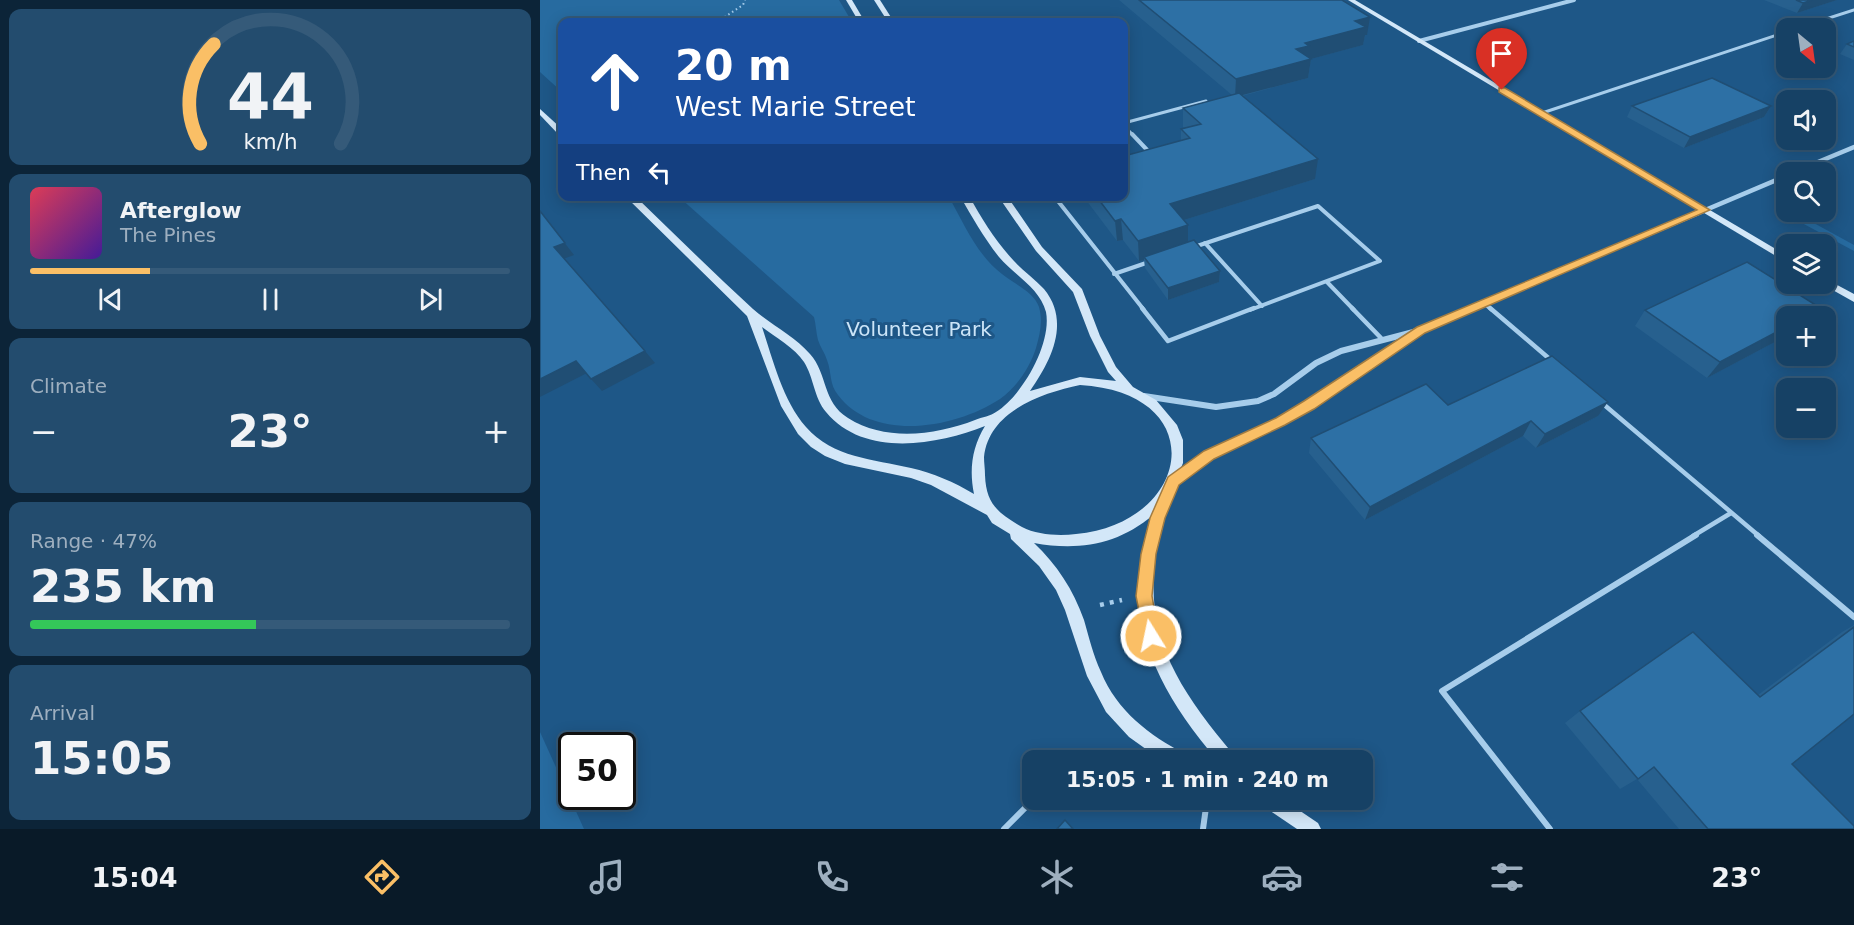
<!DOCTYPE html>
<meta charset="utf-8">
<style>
:root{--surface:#164165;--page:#234c6e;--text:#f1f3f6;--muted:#9eafbf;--line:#355a79;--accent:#fabf66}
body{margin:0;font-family:"DejaVu Sans",sans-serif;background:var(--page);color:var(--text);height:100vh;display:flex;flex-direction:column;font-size:22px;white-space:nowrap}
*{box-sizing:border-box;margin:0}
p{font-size:20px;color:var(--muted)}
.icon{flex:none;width:33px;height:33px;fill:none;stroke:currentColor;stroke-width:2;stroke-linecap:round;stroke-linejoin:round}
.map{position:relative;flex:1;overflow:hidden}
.details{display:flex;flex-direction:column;gap:9px;padding:9px;background:#0c2438;width:540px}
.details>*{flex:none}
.top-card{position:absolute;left:18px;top:18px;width:570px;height:183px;border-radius:12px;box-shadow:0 3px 15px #0003,0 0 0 2px var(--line);background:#1a4fa0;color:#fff;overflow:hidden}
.needle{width:39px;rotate:151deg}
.buttons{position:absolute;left:1236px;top:18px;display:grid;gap:12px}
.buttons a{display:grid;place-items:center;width:60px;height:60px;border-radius:12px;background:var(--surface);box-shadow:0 3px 15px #0003,0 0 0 2px var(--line);font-size:30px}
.speed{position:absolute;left:18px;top:732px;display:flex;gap:12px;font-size:30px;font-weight:700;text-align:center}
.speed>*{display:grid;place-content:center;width:78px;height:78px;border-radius:50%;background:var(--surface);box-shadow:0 3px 15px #0003,0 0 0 2px var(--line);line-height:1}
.speed .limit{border:3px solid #111;border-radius:9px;background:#fff;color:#111}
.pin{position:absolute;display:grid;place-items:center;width:51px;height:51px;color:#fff;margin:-62px -26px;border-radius:50% 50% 50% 0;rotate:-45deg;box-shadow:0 0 6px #0007}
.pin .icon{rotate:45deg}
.me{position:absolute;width:66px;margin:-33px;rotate:350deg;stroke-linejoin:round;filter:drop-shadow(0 0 4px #0008)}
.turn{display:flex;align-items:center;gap:21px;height:126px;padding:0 18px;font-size:27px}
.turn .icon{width:78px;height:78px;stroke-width:2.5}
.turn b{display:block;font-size:42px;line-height:51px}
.then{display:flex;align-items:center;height:57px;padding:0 18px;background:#0003;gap:12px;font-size:22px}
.big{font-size:45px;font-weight:700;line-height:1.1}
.details .tile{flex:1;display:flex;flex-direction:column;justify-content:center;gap:9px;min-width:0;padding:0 21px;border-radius:12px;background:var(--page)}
.details .dial{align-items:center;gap:0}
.dial svg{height:156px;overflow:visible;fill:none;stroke:var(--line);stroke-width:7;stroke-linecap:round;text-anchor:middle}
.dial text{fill:var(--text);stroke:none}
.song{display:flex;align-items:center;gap:18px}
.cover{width:72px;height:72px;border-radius:9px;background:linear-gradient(135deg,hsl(350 70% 55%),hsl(260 70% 35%))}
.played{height:6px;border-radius:3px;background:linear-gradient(90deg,var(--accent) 25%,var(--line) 25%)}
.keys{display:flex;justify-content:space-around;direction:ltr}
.heat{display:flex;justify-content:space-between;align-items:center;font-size:33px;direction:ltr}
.charge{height:9px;border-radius:4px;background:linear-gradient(90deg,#34c759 47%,var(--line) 0)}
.trip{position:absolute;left:482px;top:750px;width:351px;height:60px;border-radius:12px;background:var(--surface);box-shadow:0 3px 15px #0003,0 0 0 2px var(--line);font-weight:700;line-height:60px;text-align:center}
.tabs{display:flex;height:96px;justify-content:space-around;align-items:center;background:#091a28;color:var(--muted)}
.tabs .icon{width:42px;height:42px}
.tabs .current{color:var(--accent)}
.tabs b{font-size:27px;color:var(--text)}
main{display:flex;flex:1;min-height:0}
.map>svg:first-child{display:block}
</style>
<main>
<section class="details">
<div class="tile dial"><svg viewBox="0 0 100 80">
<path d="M14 69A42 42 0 1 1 86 69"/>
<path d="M14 69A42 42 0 0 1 21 18" stroke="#fabf66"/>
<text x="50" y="56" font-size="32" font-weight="700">44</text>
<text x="50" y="72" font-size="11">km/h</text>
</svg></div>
<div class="tile">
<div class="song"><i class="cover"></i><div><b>Afterglow</b><p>The Pines</p></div></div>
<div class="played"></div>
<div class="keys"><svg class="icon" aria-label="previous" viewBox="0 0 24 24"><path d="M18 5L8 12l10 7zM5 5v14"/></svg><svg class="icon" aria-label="pause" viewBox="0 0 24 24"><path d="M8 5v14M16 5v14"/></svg><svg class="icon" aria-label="next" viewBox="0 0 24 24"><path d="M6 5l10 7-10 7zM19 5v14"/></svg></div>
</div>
<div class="tile"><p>Climate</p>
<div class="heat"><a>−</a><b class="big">23°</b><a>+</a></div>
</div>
<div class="tile"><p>Range · 47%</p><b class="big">235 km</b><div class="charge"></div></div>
<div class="tile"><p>Arrival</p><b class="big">15:05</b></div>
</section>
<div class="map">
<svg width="1314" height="829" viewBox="0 0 1314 829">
<rect width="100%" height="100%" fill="#1e5787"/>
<g fill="#276ba0">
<path d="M 0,0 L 299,0 L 312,22 L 22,22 L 22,92 L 0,72 Z"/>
<path d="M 139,197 L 409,197 C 424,224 437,255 462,274 C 474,284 494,292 499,307 C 503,321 500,334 496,348 C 490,367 477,387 460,399 C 416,428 334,443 298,395 C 289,384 292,373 287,360 C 285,353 280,347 278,340 C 276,332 276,325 274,317 Z"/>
<path d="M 1258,212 L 1270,212 L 1261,216 L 1314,245 L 1314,251 L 1249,216 Z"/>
<path d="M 0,732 L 44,829 L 0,829 Z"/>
</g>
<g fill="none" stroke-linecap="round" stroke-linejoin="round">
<path stroke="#a7cdeb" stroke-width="2" stroke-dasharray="1.5 3" stroke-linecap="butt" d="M 177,22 L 203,5 L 205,0"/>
<path stroke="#a7cdeb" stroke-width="4.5" stroke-dasharray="4 6" stroke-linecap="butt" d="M 560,605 L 582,600"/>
<g stroke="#a7cdeb" stroke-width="3">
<path d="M 1258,28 L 1314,10"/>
<path d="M 1002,113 L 1246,32"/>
<path d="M 584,123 L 666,101"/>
<path d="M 584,126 L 593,135"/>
</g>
<g stroke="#a7cdeb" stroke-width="4">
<path d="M 592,134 L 610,153"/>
<path d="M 514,196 L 604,310"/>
<path d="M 665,243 L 722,306"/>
<path d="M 654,247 L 778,206 L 840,261 L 710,310"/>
<path d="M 574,274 L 609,262"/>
<path d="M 787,282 L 814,310"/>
<path d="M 945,304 L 952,310"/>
</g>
<g stroke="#a7cdeb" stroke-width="4.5">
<path d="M 602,308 L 628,341 L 714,308"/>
<path d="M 812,308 L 841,338"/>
<path d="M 950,308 L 1012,361"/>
<path d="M 1062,403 L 1219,536"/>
<path d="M 1153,536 L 1191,513"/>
</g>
<g stroke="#a7cdeb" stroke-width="6">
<path d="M 1217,535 L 1314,617"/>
<path d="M 464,829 L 493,800"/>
<path d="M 663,829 L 667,800"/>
<path d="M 1010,829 L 902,691 L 1156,535"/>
</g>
<path stroke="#a7cdeb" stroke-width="4" d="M 879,41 L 1034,0"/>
<g stroke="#a7cdeb" stroke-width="4.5">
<path d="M 1254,172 L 1314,147"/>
<path d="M 929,310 L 1246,176"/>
</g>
<g stroke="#a7cdeb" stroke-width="6">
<path d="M 604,396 L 676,407 L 718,401 L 734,394 L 776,363 L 801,351 L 881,330 L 932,308"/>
<path d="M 633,481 L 669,455 L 752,415 L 878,332"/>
</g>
<g fill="#d3e7f8" fill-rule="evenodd">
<path d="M 306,0 L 312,0 L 325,22 L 319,22 Z"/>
<path d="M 334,0 L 340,0 L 354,22 L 348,22 Z"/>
<path d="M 808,0 L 815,0 L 1246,255 L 1246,262 Z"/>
<path d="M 0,109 L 22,129 L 22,135 L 19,135 L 0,115 Z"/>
<path d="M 85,196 L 95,196 C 134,234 173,272 213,309 C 231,325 254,336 270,354 C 288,374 282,402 308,418 C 346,442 396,435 435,420 C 442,417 451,416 456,412 C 482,396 512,344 506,312 C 500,288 474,275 459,257 C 444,238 432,217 420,196 L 429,196 C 442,219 456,242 474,261 C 483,271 495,279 504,289 C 531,322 511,361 490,391 L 540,377 L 576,381 L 568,372 L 550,336 L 533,292 L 496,251 L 458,196 L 467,196 L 502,247 L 542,289 L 560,336 L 576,367 L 593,387 L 616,400 L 637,425 L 643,440 L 643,463 L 629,497 L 631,501 C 626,514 621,527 618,541 C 600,632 637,687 693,754 L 695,760 L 677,760 C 612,683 580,616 613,515 C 578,545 538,551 494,543 C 517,565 533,589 544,620 C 549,637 553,655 561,672 C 577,711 609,735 645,754 L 647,760 L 623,760 L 617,757 L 589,737 L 566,712 L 547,676 L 525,610 L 516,590 L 499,566 L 471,539 L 470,534 L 452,523 L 447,515 L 391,485 L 371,478 L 305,464 L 285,456 L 271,447 L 258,434 L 241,406 L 207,316 ZM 222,327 C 235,337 255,348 264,362 C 274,378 274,398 286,412 C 324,458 397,445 445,426 C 432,447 429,470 434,494 C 414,482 393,473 371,468 C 333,459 293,458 266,427 C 243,401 233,360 222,327 ZM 540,385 C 673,393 652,523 536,534 C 519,536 497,535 482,527 C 458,513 446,504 445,475 C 445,469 444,463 444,457 C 449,411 502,393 540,385 Z"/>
<path d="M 1286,279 L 1314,294 L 1314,302 L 1282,284 L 1286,284 Z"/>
<path d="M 720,800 L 744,800 L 778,823 L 781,829 L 757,829 L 723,806 Z"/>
</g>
</g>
<g fill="#27608e">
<path d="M 579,0 L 802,0 L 827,35 L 825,35 L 823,45 L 771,59 L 768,78 L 702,96 L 775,179 L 644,220 L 648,225 L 648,242 L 680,271 L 679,282 L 628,300 L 605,268 L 604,260 L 599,261 L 583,240 L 577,241 L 543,196 L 584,196 L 641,140 L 641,129 L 645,128 L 643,127 L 643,108 L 692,95 Z"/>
<path d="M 1224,0 L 1297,0 L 1257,13 Z"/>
<path d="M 1314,41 L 1314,60 L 1300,54 L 1307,44 Z"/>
<path d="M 1092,106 L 1231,106 L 1224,117 L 1144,148 L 1087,117 Z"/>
<path d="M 1282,309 L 1275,316 L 1246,316 L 1246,336 L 1167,378 L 1095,326 L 1105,310 Z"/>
<path d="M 908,405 L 1058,416 L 996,448 L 983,436 L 825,520 L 769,453 L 771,438 Z"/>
<path d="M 1314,625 L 1314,714 L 1252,764 L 1314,829 L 1139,829 L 1097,779 L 1080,789 L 1025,723 L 1040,711 L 1218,695 L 1302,632 Z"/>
</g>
<g fill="#204e74">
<path d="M 1272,0 L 1297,0 L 1257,13 L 1263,3 Z"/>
<path d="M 830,17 L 827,35 L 825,35 L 823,45 L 771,59 L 768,78 L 695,97 L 696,79 L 756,49 L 765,43 L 815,21 Z"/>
<path d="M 1231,106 L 1224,117 L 1144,148 L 1150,137 Z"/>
<path d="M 778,159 L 775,179 L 631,224 L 630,204 Z"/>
<path d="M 0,211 L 34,255 L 23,259 L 14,247 Z"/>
<path d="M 581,219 L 583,240 L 577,241 L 575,221 Z"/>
<path d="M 648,225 L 648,245 L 604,257 L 604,260 L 599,261 L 598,241 Z"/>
<path d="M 680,271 L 679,282 L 628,300 L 628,288 Z"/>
<path d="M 1282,309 L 1275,316 L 1267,316 Z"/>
<path d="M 1246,327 L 1246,336 L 1167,378 L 1180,362 Z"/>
<path d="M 105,351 L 115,363 L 62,391 L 51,379 Z"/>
<path d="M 36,361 L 47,373 L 0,397 L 0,379 Z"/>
<path d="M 1068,402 L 1058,416 L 996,448 L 1005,434 Z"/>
<path d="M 991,421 L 983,436 L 825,520 L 830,507 Z"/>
</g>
<g fill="#2d70a5" stroke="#204e74" stroke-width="1.5">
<path d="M 599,0 L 802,0 L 830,17 L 815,21 L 826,27 L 765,43 L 769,46 L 756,49 L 771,59 L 696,79 Z"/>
<path d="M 1256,0 L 1272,0 L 1263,3 Z"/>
<path d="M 1314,41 L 1314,47 L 1307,44 Z"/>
<path d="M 1172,78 L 1231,106 L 1150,137 L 1092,106 Z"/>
<path d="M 699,93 L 778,159 L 630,204 L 648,225 L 598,241 L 581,219 L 575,221 L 556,196 L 584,196 L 584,156 L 650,138 L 641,129 L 661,124 L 643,108 Z"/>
<path d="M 0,211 L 25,243 L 14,247 L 105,351 L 51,379 L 36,361 L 0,379 Z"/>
<path d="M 654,240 L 680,271 L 628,288 L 604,257 Z"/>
<path d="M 1207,262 L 1282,309 L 1267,316 L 1246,316 L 1246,327 L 1180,362 L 1105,310 Z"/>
<path d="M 1012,356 L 1068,402 L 1005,434 L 991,421 L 830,507 L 771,438 L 886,384 L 908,405 Z"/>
<path d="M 1314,627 L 1314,714 L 1252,764 L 1314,826 L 1314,829 L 1168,829 L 1114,767 L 1098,779 L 1040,711 L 1153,632 L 1220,697 Z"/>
<path d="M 525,820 L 533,829 L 517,829 Z"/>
</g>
<path fill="#fabf66" stroke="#a27c42" stroke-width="1.5" d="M 959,88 L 965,88 L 1170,210 L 885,333 L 774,409 L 745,425 L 674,459 L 639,485 L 625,518 L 616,554 L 612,596 L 619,636 L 617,642 L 611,644 L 605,642 L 596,596 L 601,554 L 610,518 L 628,477 L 664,451 L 736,418 L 764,401 L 877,327 L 1157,210 L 959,92 Z"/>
<g text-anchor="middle" stroke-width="6" stroke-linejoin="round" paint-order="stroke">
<g font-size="20" fill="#cce5f8" stroke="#1e5787">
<text x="379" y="336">Volunteer Park</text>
</g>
</g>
</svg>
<div class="buttons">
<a><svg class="needle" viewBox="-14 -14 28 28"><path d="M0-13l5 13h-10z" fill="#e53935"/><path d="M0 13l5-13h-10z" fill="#9eafbf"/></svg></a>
<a><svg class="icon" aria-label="sound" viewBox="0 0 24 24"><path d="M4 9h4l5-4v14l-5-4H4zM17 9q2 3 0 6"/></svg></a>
<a><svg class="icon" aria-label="search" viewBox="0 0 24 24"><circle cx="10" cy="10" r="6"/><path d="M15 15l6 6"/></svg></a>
<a><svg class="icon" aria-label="layers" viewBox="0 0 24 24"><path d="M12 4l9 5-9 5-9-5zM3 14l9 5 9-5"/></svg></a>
<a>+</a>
<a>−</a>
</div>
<div class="speed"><div class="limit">50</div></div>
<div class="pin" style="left:962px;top:90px;background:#d93025"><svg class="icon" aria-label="arrive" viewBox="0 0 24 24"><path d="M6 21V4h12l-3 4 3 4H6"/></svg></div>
<svg class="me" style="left:611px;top:636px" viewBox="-20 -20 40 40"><circle r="17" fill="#fabf66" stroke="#fff" stroke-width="3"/><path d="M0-11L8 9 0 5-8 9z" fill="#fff"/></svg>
<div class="trip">15:05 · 1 min · 240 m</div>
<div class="top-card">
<div class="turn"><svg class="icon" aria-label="ahead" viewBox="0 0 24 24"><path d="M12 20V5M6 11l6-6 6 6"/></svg><div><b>20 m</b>West Marie Street</div></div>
<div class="then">Then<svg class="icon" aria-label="left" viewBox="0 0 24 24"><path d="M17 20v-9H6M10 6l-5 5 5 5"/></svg></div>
</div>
</div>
</main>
<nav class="tabs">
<b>15:04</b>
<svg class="icon current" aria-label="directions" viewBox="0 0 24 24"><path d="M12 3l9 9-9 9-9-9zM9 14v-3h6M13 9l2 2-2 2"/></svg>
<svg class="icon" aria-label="music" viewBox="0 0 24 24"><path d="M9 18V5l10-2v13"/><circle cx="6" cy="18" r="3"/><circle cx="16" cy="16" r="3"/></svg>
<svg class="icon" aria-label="phone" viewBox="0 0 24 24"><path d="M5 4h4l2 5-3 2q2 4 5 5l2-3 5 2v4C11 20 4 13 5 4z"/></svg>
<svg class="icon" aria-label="climate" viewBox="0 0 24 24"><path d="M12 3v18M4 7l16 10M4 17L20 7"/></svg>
<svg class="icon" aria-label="car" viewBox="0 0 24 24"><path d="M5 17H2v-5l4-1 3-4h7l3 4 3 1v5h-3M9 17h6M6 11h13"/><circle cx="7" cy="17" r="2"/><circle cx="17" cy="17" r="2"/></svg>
<svg class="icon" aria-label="filters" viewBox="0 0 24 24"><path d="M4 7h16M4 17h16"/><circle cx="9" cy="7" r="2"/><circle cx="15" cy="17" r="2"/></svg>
<b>23°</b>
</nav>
